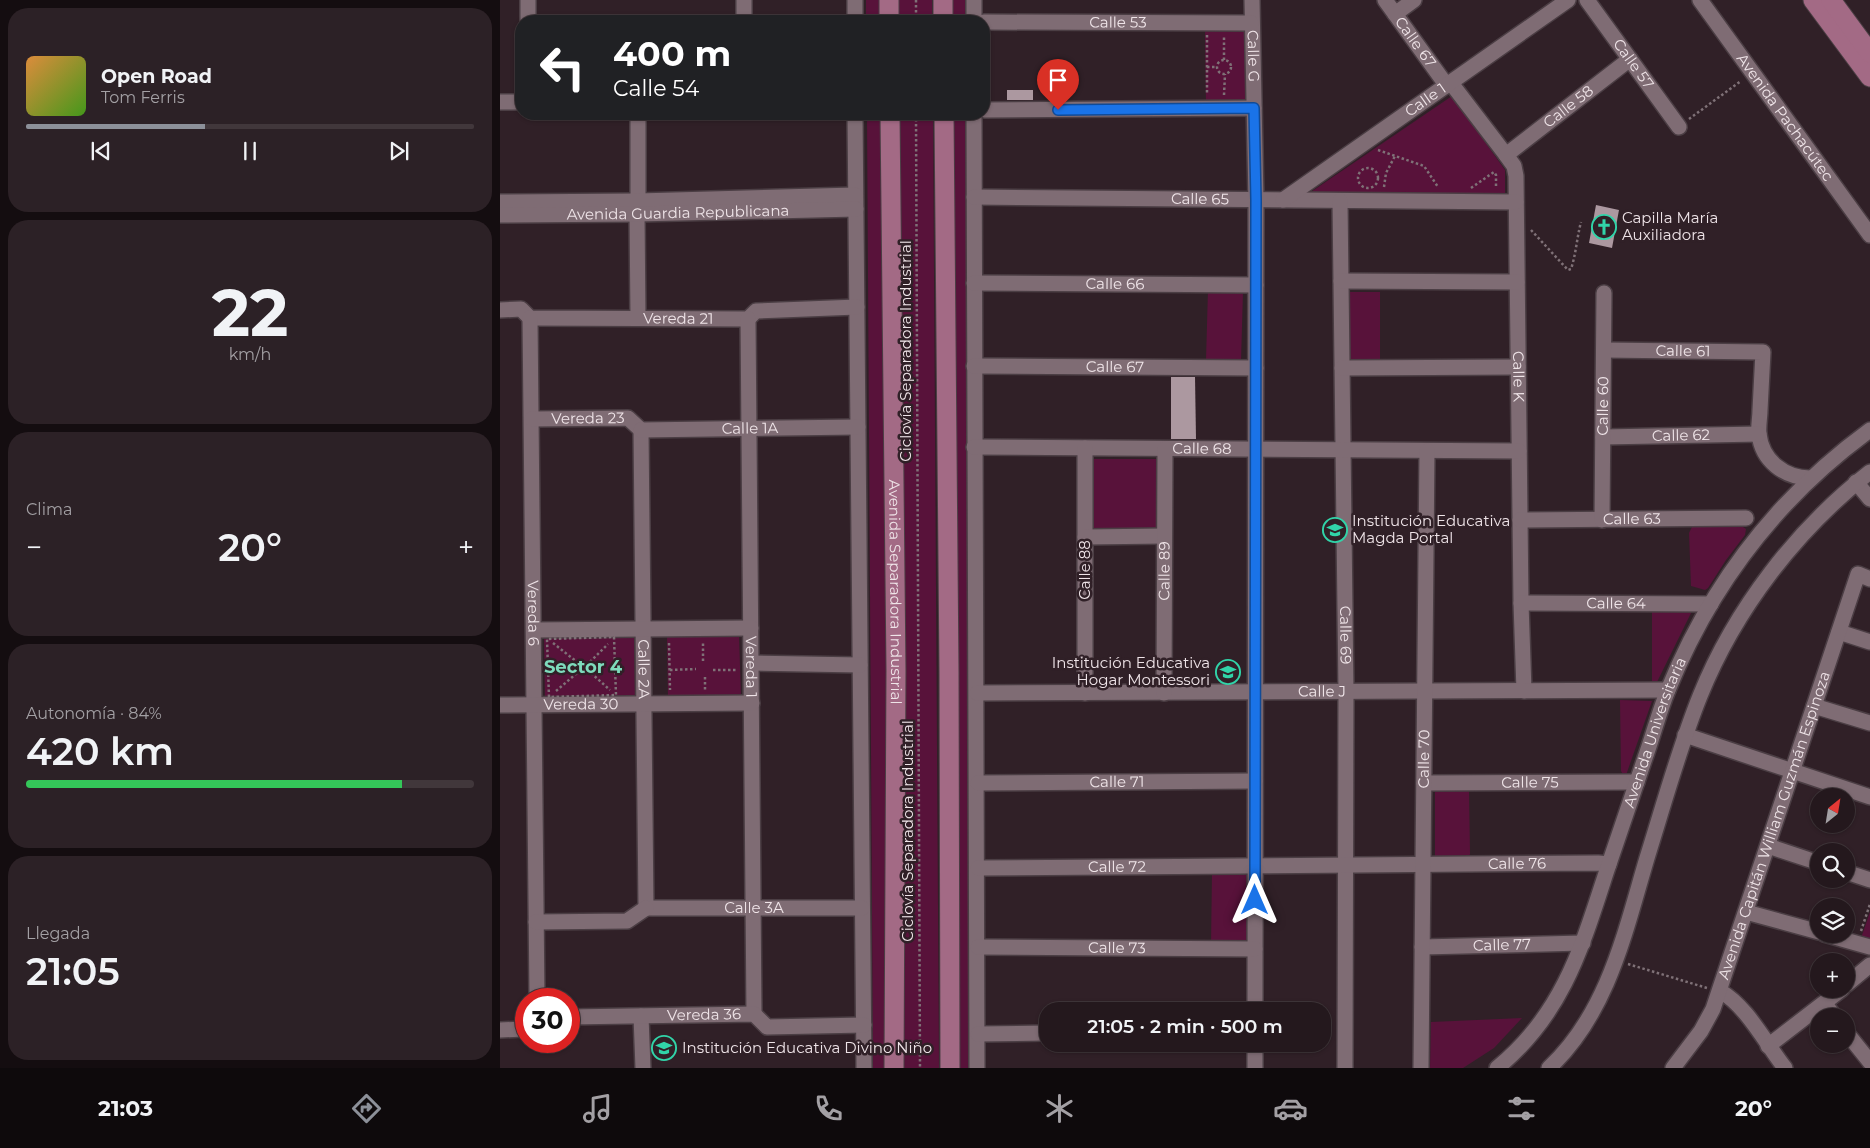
<!DOCTYPE html>
<html lang="es">
<meta charset="utf-8">
<style>
:root{--surface:#24181d;--page:#2c2126;--text:#f1f3f6;--muted:#a3a0a4;--line:#41373b;--accent:#8c9099}
body{margin:0;font-family:Montserrat,sans-serif;background:var(--page);color:var(--text);height:100vh;display:flex;flex-direction:column;font-size:19px;white-space:nowrap}
*{box-sizing:border-box;margin:0}
p{font-size:16px;color:var(--muted)}
.icon{flex:none;width:28px;height:28px;fill:none;stroke:currentColor;stroke-width:2;stroke-linecap:round;stroke-linejoin:round}
.map{position:relative;flex:1;overflow:hidden}
.side{display:flex;flex-direction:column;gap:8px;padding:8px;background:#140d10;width:500px}
.side>*{flex:none}
.banner{position:absolute;left:15px;top:15px;width:475px;height:105px;border-radius:20px;box-shadow:0 1px 4px #0004,0 0 0 1px var(--line);background:#202124;color:#fff;overflow:hidden}
.needle{width:32px;rotate:30deg}
.fabs{position:absolute;left:1310px;top:788px;display:grid;gap:10px}
.fabs a{display:grid;place-items:center;width:45px;height:45px;border-radius:50%;background:var(--surface);box-shadow:0 1px 4px #0004,0 0 0 1px var(--line);font-size:25px}
.speed{position:absolute;left:15px;top:988px;display:flex;gap:10px;font-size:25px;font-weight:700;text-align:center}
.speed>*{display:grid;place-content:center;width:65px;height:65px;border-radius:50%;background:var(--surface);box-shadow:0 1px 4px #0004,0 0 0 1px var(--line);line-height:1}
.speed .limit{border:8px solid #d22;background:#fff;color:#111}
.pin{position:absolute;display:grid;place-items:center;width:42px;height:42px;color:#fff;margin:-51px -21px;border-radius:50% 50% 50% 0;rotate:-45deg;box-shadow:0 0 5px #0007}
.pin .icon{rotate:45deg}
.me{position:absolute;width:55px;margin:-28px;rotate:0deg;stroke-linejoin:round;filter:drop-shadow(0 0 4px #0008)}
.turn{display:flex;align-items:center;gap:18px;height:105px;padding:0 15px;font-size:22px}
.turn .icon{width:65px;height:65px;stroke-width:2.5}
.turn b{display:block;font-size:35px;line-height:42px}
.big{font-size:38px;font-weight:600;line-height:1.1}
.side .tile{flex:1;display:flex;flex-direction:column;justify-content:center;gap:8px;min-width:0;padding:0 18px;border-radius:20px;background:var(--page)}
.side .dial{align-items:center;gap:0}
.dial b{font-size:65px;line-height:1}
.song{display:flex;align-items:center;gap:15px}
.cover{width:60px;height:60px;border-radius:8px;background:linear-gradient(135deg,hsl(30 70% 55%),hsl(100 70% 35%))}
.played{height:5px;border-radius:2px;background:linear-gradient(90deg,var(--accent) 40%,var(--line) 40%)}
.keys{display:flex;justify-content:space-around;direction:ltr}
.heat{display:flex;justify-content:space-between;align-items:center;font-size:28px;direction:ltr}
.charge{height:8px;border-radius:4px;background:linear-gradient(90deg,#34c759 84%,var(--line) 0)}
.trip{position:absolute;left:539px;top:1002px;width:292px;height:50px;border-radius:20px;background:var(--surface);box-shadow:0 1px 4px #0004,0 0 0 1px var(--line);font-weight:600;line-height:50px;text-align:center}
.dock{display:flex;height:80px;justify-content:space-around;align-items:center;background:#0e0a0c;color:var(--muted)}
.dock .icon{width:35px;height:35px}
.dock .active{color:var(--accent)}
.dock b{font-size:22px;color:var(--text)}
main{display:flex;flex:1;min-height:0}
.map>svg:first-child{display:block}
</style>
<main>
<section class="side">
<div class="tile">
<div class="song"><i class="cover"></i><div><b>Open Road</b><p>Tom Ferris</p></div></div>
<div class="played"></div>
<div class="keys"><svg class="icon" aria-label="previous" viewBox="0 0 24 24"><path d="M18 5L8 12l10 7zM5 5v14"/></svg><svg class="icon" aria-label="pause" viewBox="0 0 24 24"><path d="M8 5v14M16 5v14"/></svg><svg class="icon" aria-label="next" viewBox="0 0 24 24"><path d="M6 5l10 7-10 7zM19 5v14"/></svg></div>
</div>
<div class="tile dial"><b>22</b><p>km/h</p></div>
<div class="tile"><p>Clima</p>
<div class="heat"><a>−</a><b class="big">20°</b><a>+</a></div>
</div>
<div class="tile"><p>Autonomía · 84%</p><b class="big">420 km</b><div class="charge"></div></div>
<div class="tile"><p>Llegada</p><b class="big">21:05</b></div>
</section>
<div class="map">
<svg width="1370" height="1068" viewBox="0 0 1370 1068">
<rect width="100%" height="100%" fill="#302027"/>
<g fill="#58123a">
<rect x="366" y="0" width="17" height="21"/>
<rect x="398" y="0" width="34" height="21"/>
<rect x="452" y="0" width="14" height="21"/>
<path d="M 705,30 L 746,30 L 746,105 L 706,105 Z"/>
<path d="M 952,96 L 1005,170 L 1005,196 L 805,196 Z"/>
<path d="M 367,114 L 384,114 L 389,1068 L 373,1068 Z"/>
<path d="M 398,114 L 433,114 L 439,1068 L 402,1068 Z"/>
<path d="M 452,114 L 466,114 L 469,1068 L 456,1068 Z"/>
<path d="M 708,290 L 743,291 L 741,361 L 706,360 Z"/>
<path d="M 847,292 L 880,292 L 880,363 L 847,362 Z"/>
<rect x="590" y="459" width="68" height="69"/>
<path d="M 1193,525 L 1240,525 L 1246,529 L 1245,535 L 1226,560 L 1208,588 L 1205,590 L 1191,586 L 1189,533 Z"/>
<path d="M 1152,610 L 1190,611 L 1191,613 L 1156,684 L 1152,682 Z"/>
<path d="M 134,634 L 135,699 L 45,701 L 44,635 Z"/>
<path d="M 239,635 L 241,699 L 168,700 L 167,636 Z"/>
<path d="M 1120,700 L 1152,701 L 1125,778 L 1121,771 Z"/>
<path d="M 935,789 L 969,790 L 970,854 L 968,859 L 935,859 Z"/>
<path d="M 712,873 L 748,874 L 747,945 L 711,945 Z"/>
<path d="M 1370,912 L 1370,943 L 1360,941 Z"/>
<path d="M 1022,1018 L 994,1048 L 963,1068 L 930,1068 L 931,1022 Z"/>
</g>
<g fill="#ac98a0">
<rect x="507" y="90" width="26" height="10"/>
<path d="M 1096,205 L 1119,210 L 1112,248 L 1089,243 Z"/>
<path d="M 671,377 L 695,377 L 696,439 L 671,439 Z"/>
</g>
<g fill="none" stroke-linecap="round" stroke-linejoin="round">
<defs>
<g id="minor">
<path d="M 28,0 L 28,21"/>
<path d="M 244,0 L 244,21"/>
<path d="M 355,0 L 355,21"/>
<path id="s1" d="M 752,0 L 756,200 L 755,1011"/>
<path id="s2" d="M 885,0 L 947,86"/>
<path id="s3" d="M 1087,0 L 1179,127"/>
<path id="s4" d="M 1200,0 L 1370,235"/>
<path d="M 895,14 L 914,0"/>
<path d="M 474,21 L 474,0"/>
<path id="s5" d="M 484,22 L 751,23"/>
<path id="s6" d="M 951,83 L 1006,155 L 1014,166 L 1016,176 L 1021,603 L 1024,691"/>
<path d="M 0,102 L 21,102"/>
<path d="M 484,110 L 754,108"/>
<path d="M 138,114 L 138,201"/>
<path d="M 355,114 L 364,1068"/>
<path d="M 474,114 L 477,1068"/>
<path id="s7" d="M 1006,155 L 1130,59"/>
<path id="s8" d="M 474,197 L 1016,202"/>
<path id="s9" d="M 783,200 L 1068,0"/>
<path id="s10" d="M 840,201 L 846,692 L 845,1068"/>
<path d="M 0,202 L 138,201 L 355,195"/>
<path d="M 137,214 L 138,318"/>
<path id="s11" d="M 0,215 L 137,214 L 356,209"/>
<path d="M 841,281 L 1017,282"/>
<path id="s12" d="M 474,283 L 756,285"/>
<path id="s13" d="M 0,310 L 21,309 L 30,318 L 248,319 L 256,311 L 357,307"/>
<path id="s14" d="M 30,318 L 37,999"/>
<path id="s15" d="M 248,319 L 254,1014"/>
<path id="s16" d="M 1104,350 L 1263,352 C 1262,371 1261,391 1260,410 C 1260,418 1258,426 1259,434 C 1262,461 1285,478 1310,478"/>
<path id="s17" d="M 474,366 L 756,368"/>
<path d="M 842,368 L 1018,367"/>
<path id="s18" d="M 32,419 L 128,418 L 141,430"/>
<path id="s19" d="M 141,430 L 146,908"/>
<path id="s20" d="M 141,430 L 358,427"/>
<path id="s21" d="M 1103,437 L 1259,434"/>
<path id="s22" d="M 474,447 L 1019,451"/>
<path d="M 585,448 L 585,693"/>
<path d="M 1356,482 L 1370,499"/>
<path id="s23" d="M 1020,520 L 1246,518"/>
<path id="s24" d="M 1102,520 L 1104,293"/>
<path d="M 585,537 L 664,536"/>
<path id="s25" d="M 1021,603 L 1211,604"/>
<path d="M 34,630 L 251,628"/>
<path d="M 1339,632 L 1370,642"/>
<path d="M 251,663 L 360,665"/>
<path id="s26" d="M 477,693 L 1168,690"/>
<path id="s27" d="M 664,693 L 665,449"/>
<path id="s28" d="M 0,705 L 252,703"/>
<path d="M 1314,706 L 1370,723"/>
<path d="M 1185,735 L 1370,797"/>
<path id="s29" d="M 478,783 L 755,781"/>
<path id="s30" d="M 924,783 L 1137,782"/>
<path d="M 1268,846 L 1319,863"/>
<path id="s31" d="M 478,868 L 1098,863 L 1109,864"/>
<path d="M 1346,872 L 1370,880"/>
<path id="s32" d="M 146,908 L 362,908"/>
<path d="M 1246,912 L 1319,932"/>
<path d="M 36,922 L 127,921 L 146,908"/>
<path d="M 1324,934 L 1370,947"/>
<path id="s33" d="M 478,947 L 755,949"/>
<path id="s34" d="M 922,947 L 1083,943"/>
<path d="M 1346,985 L 1370,965"/>
<path d="M 1220,991 C 1247,1006 1266,1044 1285,1068"/>
<path d="M 1325,1004 L 1334,1016"/>
<path d="M 141,1016 L 143,1068"/>
<path id="s35" d="M 69,1017 L 254,1014 L 267,1027 L 364,1025"/>
<path d="M 0,1030 L 24,1029 L 26,1027"/>
<path d="M 1346,1032 L 1370,1062"/>
<path d="M 478,1034 L 548,1033"/>
<path d="M 755,1044 L 755,1068"/>
<path d="M 1268,1046 L 1342,989"/>
<path id="s36" d="M 921,1068 L 927,451"/>
<path id="s37" d="M 997,1068 C 1062,1015 1081,950 1106,873 C 1119,835 1132,797 1145,758 C 1153,736 1159,712 1168,690 C 1211,584 1278,497 1370,430"/>
<path d="M 1049,1068 C 1108,1013 1125,932 1147,858 C 1164,804 1179,748 1200,696 C 1235,609 1297,529 1370,472"/>
<path id="s38" d="M 1173,1068 L 1201,1031 L 1213,1009 L 1358,574 L 1370,579"/>
</g>
<g id="major">
<path d="M 389,0 L 389,21"/>
<path d="M 443,0 L 443,21"/>
<path d="M 1313,0 L 1370,77"/>
<path d="M 1331,0 L 1370,53"/>
<path id="s39" d="M 390,114 L 396,670 L 394,1068"/>
<path d="M 444,114 L 449,672 L 450,1068"/>
</g>
</defs>
<use href="#minor" stroke="#4b3e44" stroke-width="18"/>
<use href="#major" stroke="#4b3e44" stroke-width="21"/>
<g stroke="#7f7177" stroke-width="2.5" stroke-dasharray="2.5 2.5" stroke-linecap="butt">
<path d="M 416,0 L 416,21"/>
<path d="M 707,35 L 707,95"/>
<path d="M 724,60 L 724,36"/>
<circle cx="724" cy="67" r="7"/>
<path d="M 707,67 L 717,67"/>
<path d="M 724,95 L 725,74"/>
<path d="M 416,114 L 420,1068"/>
<path d="M 1189,119 L 1241,81"/>
<path d="M 878,150 L 924,166 L 938,187"/>
<circle cx="868" cy="178" r="10"/>
<path d="M 884,187 L 886,173 L 895,156"/>
<path d="M 971,188 L 994,172 L 996,175 L 996,188"/>
<path d="M 1031,230 L 1068,270 L 1071,269 C 1076,254 1077,237 1081,222"/>
<path d="M 114,637 L 116,695 L 49,697 L 47,639 Z"/>
<path d="M 53,643 L 77,662"/>
<path d="M 169,643 L 170,690"/>
<path d="M 203,661 L 203,643"/>
<path d="M 90,662 L 108,644"/>
<path d="M 170,670 L 196,669"/>
<path d="M 213,670 L 237,670"/>
<path d="M 91,673 L 110,690"/>
<path d="M 205,677 L 205,691"/>
<path d="M 56,691 L 77,673"/>
<path d="M 1361,931 L 1370,904"/>
<path d="M 1128,964 L 1207,988"/>
</g>
<use href="#minor" stroke="#7f6c74" stroke-width="15"/>
<use href="#major" stroke="#a36a85" stroke-width="19"/>
</g>
<g fill="none" stroke-linecap="round" stroke-linejoin="round">
<defs>
<path id="route" d="M 558,110 L 754,108 L 756,200 L 755,900"/>
</defs>
<use href="#route" stroke="#114b97" stroke-width="12"/>
<use href="#route" stroke="#1a73e8" stroke-width="9"/>
</g>
<defs>
<symbol id="church-ring" viewBox="-11 -11 22 22"><circle r="9.5" fill="#302027" stroke="#31d4a9" stroke-width="1.5"/><path d="M-1.2-6h2.4v3.5h3.3v2.4h-3.3V6h-2.4V-.1h-3.3v-2.4h3.3Z" fill="#31d4a9"/></symbol>
<symbol id="school-ring" viewBox="-11 -11 22 22"><circle r="9.5" fill="#302027" stroke="#31d4a9" stroke-width="1.5"/><path d="M0-5L7-2L0 1L-7-2ZM-4 1L0 2.5L4 1V4Q0 6-4 4Z" fill="#31d4a9"/></symbol>
</defs>
<g fill-rule="evenodd">
<use href="#church-ring" x="1090" y="213" width="28" height="28"/>
<use href="#school-ring" x="821" y="516" width="28" height="28"/>
<use href="#school-ring" x="714" y="658" width="28" height="28"/>
<use href="#school-ring" x="150" y="1034" width="28" height="28"/>
</g>
<g text-anchor="middle" stroke-width="5" stroke-linejoin="round" paint-order="stroke">
<g font-size="15" fill="#efe4e8" stroke="#302027">
<text dy="5" stroke="none"><textPath href="#s5" startOffset="134">Calle 53</textPath></text>
<text dy="5" stroke="none"><textPath href="#s2" startOffset="52">Calle 67</textPath></text>
<text dy="5" stroke="none"><textPath href="#s1" startOffset="56">Calle G</textPath></text>
<text dy="5" stroke="none"><textPath href="#s3" startOffset="79">Calle 57</textPath></text>
<text dy="5" stroke="none"><textPath href="#s9" startOffset="174">Calle 1</textPath></text>
<text dy="5" stroke="none"><textPath href="#s7" startOffset="79">Calle 58</textPath></text>
<text dy="5" stroke="none"><textPath href="#s4" startOffset="145">Avenida Pachacútec</textPath></text>
<text dy="5" stroke="none"><textPath href="#s8" startOffset="226">Calle 65</textPath></text>
<text dy="5" stroke="none"><textPath href="#s11" startOffset="178">Avenida Guardia Republicana</textPath></text>
<text dy="5" stroke="none"><textPath href="#s12" startOffset="141">Calle 66</textPath></text>
<text dy="5" stroke="none"><textPath href="#s13" startOffset="182">Vereda 21</textPath></text>
<text transform="translate(406 351) rotate(-90)" y="5">Ciclovía Separadora Industrial</text>
<text dy="5" stroke="none"><textPath href="#s16" startOffset="79">Calle 61</textPath></text>
<text dy="5" stroke="none"><textPath href="#s17" startOffset="141">Calle 67</textPath></text>
<text dy="5" stroke="none"><textPath href="#s6" startOffset="315">Calle K</textPath></text>
<text dy="5" stroke="none"><textPath href="#s24" startOffset="114">Calle 60</textPath></text>
<text dy="5" stroke="none"><textPath href="#s18" startOffset="56">Vereda 23</textPath></text>
<text dy="5" stroke="none"><textPath href="#s20" startOffset="109">Calle 1A</textPath></text>
<text dy="5" stroke="none"><textPath href="#s21" startOffset="78">Calle 62</textPath></text>
<text dy="5" stroke="none"><textPath href="#s22" startOffset="228">Calle 68</textPath></text>
<text dy="5" stroke="none"><textPath href="#s23" startOffset="112">Calle 63</textPath></text>
<text transform="translate(585 570) rotate(-90)" y="5">Calle 88</text>
<text dy="5" stroke="none"><textPath href="#s27" startOffset="122">Calle 89</textPath></text>
<text dy="5" stroke="none"><textPath href="#s39" startOffset="478">Avenida Separadora Industrial</textPath></text>
<text dy="5" stroke="none"><textPath href="#s25" startOffset="95">Calle 64</textPath></text>
<text dy="5" stroke="none"><textPath href="#s14" startOffset="295">Vereda 6</textPath></text>
<text dy="5" stroke="none"><textPath href="#s10" startOffset="434">Calle 69</textPath></text>
<text dy="5" stroke="none"><textPath href="#s15" startOffset="348">Vereda 1</textPath></text>
<text dy="5" stroke="none"><textPath href="#s19" startOffset="239">Calle 2A</textPath></text>
<text dy="5" stroke="none"><textPath href="#s26" startOffset="345">Calle J</textPath></text>
<text dy="5" stroke="none"><textPath href="#s28" startOffset="81">Vereda 30</textPath></text>
<text dy="5" stroke="none"><textPath href="#s37" startOffset="376">Avenida Universitaria</textPath></text>
<text dy="5" stroke="none"><textPath href="#s36" startOffset="309">Calle 70</textPath></text>
<text dy="5" stroke="none"><textPath href="#s29" startOffset="139">Calle 71</textPath></text>
<text dy="5" stroke="none"><textPath href="#s30" startOffset="106">Calle 75</textPath></text>
<text dy="5" stroke="none"><textPath href="#s38" startOffset="265">Avenida Capitán William Guzmán Espinoza</textPath></text>
<text transform="translate(408 831) rotate(-90)" y="5">Ciclovía Separadora Industrial</text>
<text dy="5" stroke="none"><textPath href="#s31" startOffset="539">Calle 76</textPath></text>
<text dy="5" stroke="none"><textPath href="#s31" startOffset="139">Calle 72</textPath></text>
<text dy="5" stroke="none"><textPath href="#s32" startOffset="108">Calle 3A</textPath></text>
<text dy="5" stroke="none"><textPath href="#s34" startOffset="80">Calle 77</textPath></text>
<text dy="5" stroke="none"><textPath href="#s33" startOffset="139">Calle 73</textPath></text>
<text dy="5" stroke="none"><textPath href="#s35" startOffset="135">Vereda 36</textPath></text>
</g>
<g font-size="15" fill="#efe4e8" stroke="#302027" text-anchor="start">
<text x="1122" y="223">Capilla María<tspan x="1122" dy="17">Auxiliadora</tspan></text>
<text x="852" y="526">Institución Educativa<tspan x="852" dy="17">Magda Portal</tspan></text>
<text x="710" y="668" text-anchor="end">Institución Educativa<tspan x="710" dy="17">Hogar Montessori</tspan></text>
<text x="182" y="1053">Institución Educativa Divino Niño</text>
</g>
<g font-size="18" font-weight="bold" fill="#7edbbc" stroke="#302027">
<text x="83" y="673">Sector 4</text>
</g>
</g>
</svg>
<div class="fabs">
<a><svg class="needle" viewBox="-14 -14 28 28"><path d="M0-13l5 13h-10z" fill="#e53935"/><path d="M0 13l5-13h-10z" fill="#a3a0a4"/></svg></a>
<a><svg class="icon" aria-label="search" viewBox="0 0 24 24"><circle cx="10" cy="10" r="6"/><path d="M15 15l6 6"/></svg></a>
<a><svg class="icon" aria-label="layers" viewBox="0 0 24 24"><path d="M12 4l9 5-9 5-9-5zM3 14l9 5 9-5"/></svg></a>
<a>+</a>
<a>−</a>
</div>
<div class="speed"><div class="limit">30</div></div>
<div class="pin" style="left:558px;top:110px;background:#d93025"><svg class="icon" aria-label="arrive" viewBox="0 0 24 24"><path d="M6 21V4h12l-3 4 3 4H6"/></svg></div>
<svg class="me" style="left:755px;top:900px" viewBox="-20 -20 40 40"><path d="M0-17L14 15 0 8-14 15z" fill="#1a73e8" stroke="#fff" stroke-width="4"/></svg>
<div class="trip">21:05 · 2 min · 500 m</div>
<div class="banner">
<div class="turn"><svg class="icon" aria-label="left" viewBox="0 0 24 24"><path d="M17 20v-9H6M10 6l-5 5 5 5"/></svg><div><b>400 m</b>Calle 54</div></div>
</div>
</div>
</main>
<nav class="dock">
<b>21:03</b>
<svg class="icon active" aria-label="directions" viewBox="0 0 24 24"><path d="M12 3l9 9-9 9-9-9zM9 14v-3h6M13 9l2 2-2 2"/></svg>
<svg class="icon" aria-label="music" viewBox="0 0 24 24"><path d="M9 18V5l10-2v13"/><circle cx="6" cy="18" r="3"/><circle cx="16" cy="16" r="3"/></svg>
<svg class="icon" aria-label="phone" viewBox="0 0 24 24"><path d="M5 4h4l2 5-3 2q2 4 5 5l2-3 5 2v4C11 20 4 13 5 4z"/></svg>
<svg class="icon" aria-label="climate" viewBox="0 0 24 24"><path d="M12 3v18M4 7l16 10M4 17L20 7"/></svg>
<svg class="icon" aria-label="car" viewBox="0 0 24 24"><path d="M5 17H2v-5l4-1 3-4h7l3 4 3 1v5h-3M9 17h6M6 11h13"/><circle cx="7" cy="17" r="2"/><circle cx="17" cy="17" r="2"/></svg>
<svg class="icon" aria-label="filters" viewBox="0 0 24 24"><path d="M4 7h16M4 17h16"/><circle cx="9" cy="7" r="2"/><circle cx="15" cy="17" r="2"/></svg>
<b>20°</b>
</nav>
